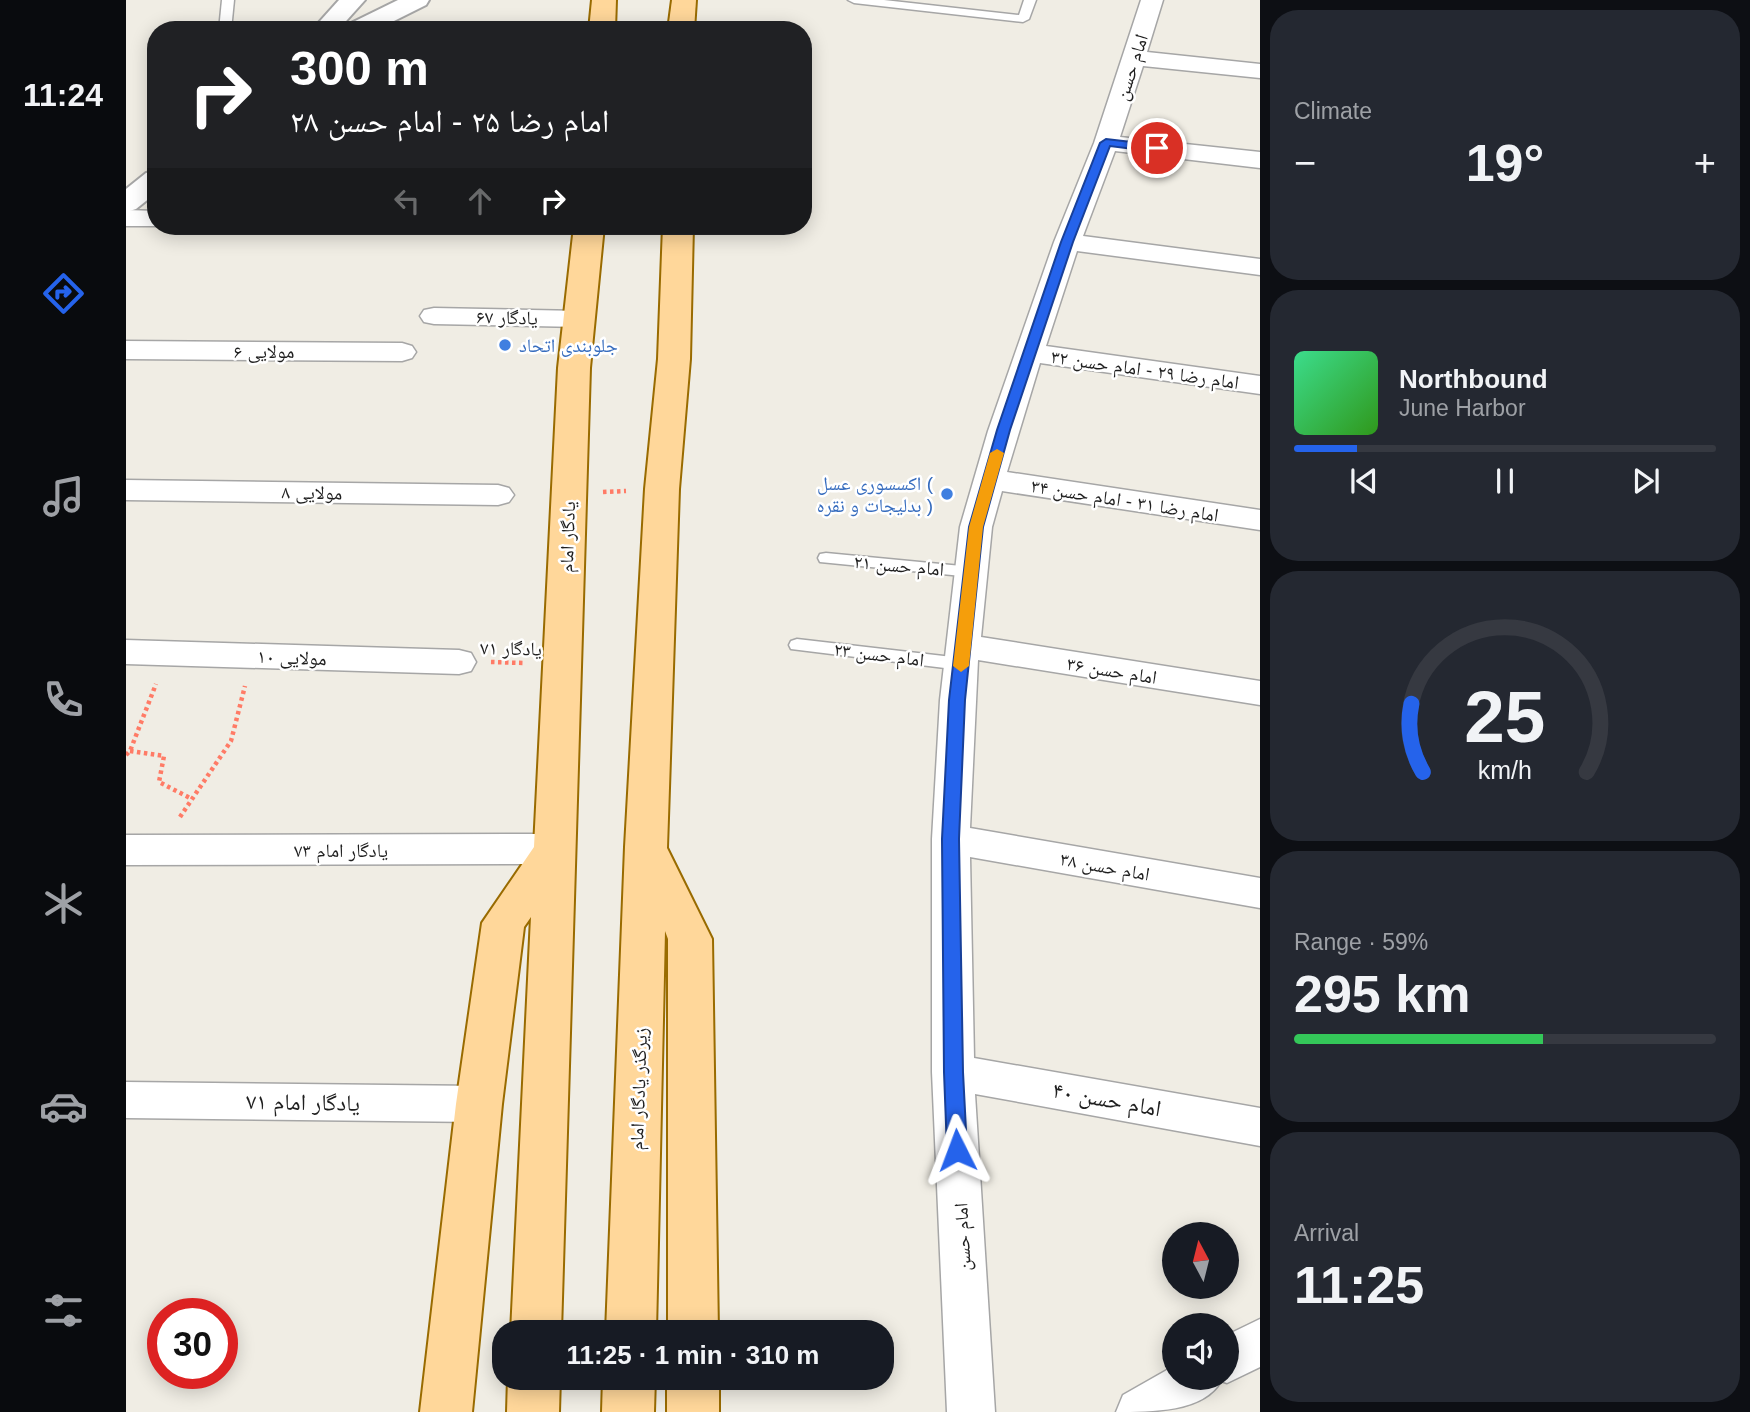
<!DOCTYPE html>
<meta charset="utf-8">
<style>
:root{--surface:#171b24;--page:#242831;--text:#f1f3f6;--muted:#9ea1a6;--line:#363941;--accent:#2563eb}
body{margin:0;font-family:Helvetica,"Noto Naskh Arabic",sans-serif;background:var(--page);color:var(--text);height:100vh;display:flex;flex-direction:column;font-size:26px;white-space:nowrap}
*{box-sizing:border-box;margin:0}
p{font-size:23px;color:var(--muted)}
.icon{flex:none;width:38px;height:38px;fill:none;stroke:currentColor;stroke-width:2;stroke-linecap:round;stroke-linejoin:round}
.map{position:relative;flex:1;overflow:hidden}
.details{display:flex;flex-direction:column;gap:10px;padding:10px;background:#0d0f14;width:490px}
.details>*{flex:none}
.hud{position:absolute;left:21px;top:21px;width:665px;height:214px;border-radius:28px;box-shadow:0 4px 18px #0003;background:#202124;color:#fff;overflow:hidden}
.needle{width:46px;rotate:353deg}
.buttons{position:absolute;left:1036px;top:1222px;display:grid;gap:14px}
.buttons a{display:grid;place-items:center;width:77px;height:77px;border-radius:50%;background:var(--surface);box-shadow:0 4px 18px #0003;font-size:35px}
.speed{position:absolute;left:21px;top:1298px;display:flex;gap:14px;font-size:35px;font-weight:700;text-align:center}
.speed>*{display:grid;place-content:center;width:91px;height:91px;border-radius:50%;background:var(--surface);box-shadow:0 4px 18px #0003;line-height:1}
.speed .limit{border:10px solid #d22;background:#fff;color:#111}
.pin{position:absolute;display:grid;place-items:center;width:60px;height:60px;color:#fff;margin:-30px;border:4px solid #fff;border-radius:50%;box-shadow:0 2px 7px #0007}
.me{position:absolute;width:77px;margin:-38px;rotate:357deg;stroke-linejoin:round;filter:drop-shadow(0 0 5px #0008)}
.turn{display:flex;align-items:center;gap:24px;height:147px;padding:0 28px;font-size:32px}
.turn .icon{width:91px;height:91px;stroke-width:2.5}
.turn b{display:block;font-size:49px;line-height:60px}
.lanes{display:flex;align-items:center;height:66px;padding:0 28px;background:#0003;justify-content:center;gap:35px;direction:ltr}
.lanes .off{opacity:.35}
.big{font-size:52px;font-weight:700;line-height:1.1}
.details .card{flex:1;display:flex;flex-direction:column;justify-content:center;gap:10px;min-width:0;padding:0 24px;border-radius:28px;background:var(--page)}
.details .dial{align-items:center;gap:0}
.dial svg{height:182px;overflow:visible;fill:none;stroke:var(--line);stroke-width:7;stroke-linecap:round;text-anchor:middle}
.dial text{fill:var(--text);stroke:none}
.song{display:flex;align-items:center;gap:21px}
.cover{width:84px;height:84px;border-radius:10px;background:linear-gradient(135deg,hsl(150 70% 55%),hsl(110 70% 35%))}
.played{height:7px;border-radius:4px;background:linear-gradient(90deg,var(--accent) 15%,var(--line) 15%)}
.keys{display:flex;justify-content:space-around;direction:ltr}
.heat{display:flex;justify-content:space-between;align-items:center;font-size:38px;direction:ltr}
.charge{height:10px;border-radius:5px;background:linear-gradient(90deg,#34c759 59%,var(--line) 0)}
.trip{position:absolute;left:366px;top:1320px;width:402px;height:70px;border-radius:28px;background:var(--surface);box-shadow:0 4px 18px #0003;font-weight:700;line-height:70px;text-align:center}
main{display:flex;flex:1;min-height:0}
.tabs{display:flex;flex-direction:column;width:126px;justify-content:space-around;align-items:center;background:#090b0e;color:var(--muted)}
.tabs .icon{width:49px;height:49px}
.tabs .active{color:var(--accent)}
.tabs b{font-size:32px;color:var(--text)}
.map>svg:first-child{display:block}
</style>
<main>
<nav class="tabs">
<b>11:24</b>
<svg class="icon active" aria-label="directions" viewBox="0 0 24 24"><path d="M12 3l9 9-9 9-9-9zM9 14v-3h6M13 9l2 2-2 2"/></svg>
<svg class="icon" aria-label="music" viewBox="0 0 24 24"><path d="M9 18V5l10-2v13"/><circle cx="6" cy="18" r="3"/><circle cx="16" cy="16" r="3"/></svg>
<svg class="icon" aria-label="phone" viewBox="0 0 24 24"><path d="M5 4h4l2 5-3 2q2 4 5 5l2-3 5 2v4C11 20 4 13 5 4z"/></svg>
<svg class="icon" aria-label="climate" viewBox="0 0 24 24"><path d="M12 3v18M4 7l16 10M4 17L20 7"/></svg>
<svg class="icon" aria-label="car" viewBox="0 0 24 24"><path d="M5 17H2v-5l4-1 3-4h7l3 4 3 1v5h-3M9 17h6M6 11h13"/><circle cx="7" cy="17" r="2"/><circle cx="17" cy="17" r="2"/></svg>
<svg class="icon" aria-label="filters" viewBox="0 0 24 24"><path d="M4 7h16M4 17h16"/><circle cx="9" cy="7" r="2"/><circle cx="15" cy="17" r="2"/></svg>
</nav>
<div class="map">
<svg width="1134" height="1412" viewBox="0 0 1134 1412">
<rect width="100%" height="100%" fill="#f0ede4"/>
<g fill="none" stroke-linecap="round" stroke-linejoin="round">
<defs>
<g id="service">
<path d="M 96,0 L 108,0 L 105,30 L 93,30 Z"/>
<path d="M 722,0 L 758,0 L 893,15 L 898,0 L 910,0 L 903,19 L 897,22 L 728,3 Z"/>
<path d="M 700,553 L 846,567 L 854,572 L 846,577 L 694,562 L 692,558 L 694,554 Z"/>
<path d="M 671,639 L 835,658 L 844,664 L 835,670 L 665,649 L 663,645 L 665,641 Z"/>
</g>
<g id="minor">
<path d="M 1015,0 L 1037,0 L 1021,52 L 1134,64 L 1134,78 L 1017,66 L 994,137 L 1134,152 L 1134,168 L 989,151 L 957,236 L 1134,259 L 1134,275 L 951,251 L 920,346 L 1134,376 L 1134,394 L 914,363 L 881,472 L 1134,510 L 1134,530 L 876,491 L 866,527 L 855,637 L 1134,681 L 1134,705 L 852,660 L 844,828 L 1134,878 L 1134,908 L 844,857 L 848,1058 L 1134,1108 L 1134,1146 L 849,1094 L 869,1412 L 821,1412 L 806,1072 L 806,839 L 814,700 L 834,527 L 862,431 L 928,242 L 968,143 Z"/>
<path d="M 0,210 L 30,211 L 30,226 L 35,226 L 0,226 Z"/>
<path d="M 308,308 L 454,311 L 464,313 L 468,319 L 464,325 L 454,327 L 308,324 L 298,322 L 294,316 L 298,310 Z"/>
<path d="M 0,341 L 276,343 L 286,346 L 290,352 L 286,358 L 276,361 L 0,359 Z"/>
<path d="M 0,480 L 372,485 L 383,488 L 388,495 L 383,502 L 372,505 L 0,500 Z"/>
<path d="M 0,640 L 333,650 L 345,653 L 350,662 L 345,671 L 333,674 L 0,664 Z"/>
<path d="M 430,834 L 443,839 L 449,849 L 443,859 L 430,864 L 0,865 L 0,835 Z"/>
<path d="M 0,1082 L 353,1086 L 368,1091 L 374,1104 L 368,1117 L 353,1122 L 0,1118 Z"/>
<path d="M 1134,1319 L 1134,1367 L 1101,1383 L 1095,1381 C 1078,1412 1026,1412 990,1412 L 997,1395 L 1048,1366 L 1048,1377 L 1101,1377 L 1101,1335 Z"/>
</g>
<g id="tertiary">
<path d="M 213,0 L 239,0 L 212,30 L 186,30 Z"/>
<path d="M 272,0 L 303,0 L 300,5 L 250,30 L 218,30 L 221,25 Z"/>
<path d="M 30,171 L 30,193 L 10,209 L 0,212 L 0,189 L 20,173 Z"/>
</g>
<g id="primary">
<path d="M 466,0 L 490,0 L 489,30 L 463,30 Z"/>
<path d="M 546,0 L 570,0 L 568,30 L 542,30 Z"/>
<path d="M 448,226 L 478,226 L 464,368 L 435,1332 L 385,1332 L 405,917 L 398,927 L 376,1104 L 346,1412 L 294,1412 L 330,1104 L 356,923 L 408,847 L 432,368 Z"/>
<path d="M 537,226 L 567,226 L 564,359 L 553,489 L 541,848 L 586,939 L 592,1332 L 542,1332 L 542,939 L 539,931 L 530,1332 L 480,1332 L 499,847 L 519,489 L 532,359 Z"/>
<path d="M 382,1377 L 434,1377 L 433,1412 L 381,1412 Z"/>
<path d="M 477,1377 L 529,1377 L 528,1412 L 476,1412 Z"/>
<rect x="541" y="1377" width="52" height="35"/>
</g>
</defs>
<use href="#service" stroke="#a6a6a6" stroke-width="3"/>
<use href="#minor" stroke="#a6a6a6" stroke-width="3"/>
<use href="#tertiary" stroke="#a6a6a6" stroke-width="4"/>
<use href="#primary" stroke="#996b00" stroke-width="4"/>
<g stroke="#ff7b66" stroke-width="4.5" stroke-dasharray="3.5 3.5" stroke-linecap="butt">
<path d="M 477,492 L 500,491"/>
<path d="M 365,662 L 398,663"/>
<path d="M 4,751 L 38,756 L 33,782 L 66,799"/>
<path d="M 0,755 L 4,751 L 30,684"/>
<path d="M 54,817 L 105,741 L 119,686"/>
</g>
<use href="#service" fill="#fff" fill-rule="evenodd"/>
<use href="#minor" fill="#fff" fill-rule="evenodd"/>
<use href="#tertiary" fill="#fff" fill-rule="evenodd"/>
<use href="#primary" fill="#ffd79a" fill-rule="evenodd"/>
</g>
<path fill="#2563eb" stroke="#184099" stroke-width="2" d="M 980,139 L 1031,145 L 1037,148 L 1031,152 L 984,146 L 947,242 L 884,430 L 857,527 L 839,700 L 833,839 L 837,1072 L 841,1150 L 838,1156 L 831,1159 L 824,1156 L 821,1150 L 818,1072 L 816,839 L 823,700 L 843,527 L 871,430 L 935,242 L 974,143 Z"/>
<path fill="#f59e0b" d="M 871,449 L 878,453 L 857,527 L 843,666 L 835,672 L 827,666 L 843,527 L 864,453 Z"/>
<g fill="#3f7fe0" stroke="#fff" stroke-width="2.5">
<circle cx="379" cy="345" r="7"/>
<circle cx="821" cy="494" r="7"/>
</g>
<g text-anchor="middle" stroke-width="5" stroke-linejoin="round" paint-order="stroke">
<g font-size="19" fill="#1f1f1f" stroke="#fff">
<text transform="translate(1005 67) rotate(-72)" y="7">امام حسن</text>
<text transform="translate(381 317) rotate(1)" y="7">یادگار ۶۷</text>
<text x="138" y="358">مولایی ۶</text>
<text transform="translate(1019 369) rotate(8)" y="7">امام رضا ۲۹ - امام حسن ۳۲</text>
<text transform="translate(186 492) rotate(1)" y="7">مولایی ۸</text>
<text transform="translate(999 500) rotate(9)" y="7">امام رضا ۳۱ - امام حسن ۳۴</text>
<text transform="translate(441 537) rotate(-88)" y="7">یادگار امام</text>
<text transform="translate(773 565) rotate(5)" y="7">امام حسن ۲۱</text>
<text transform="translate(385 648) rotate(1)" y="7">یادگار ۷۱</text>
<text transform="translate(753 654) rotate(7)" y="7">امام حسن ۲۳</text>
<text transform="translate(166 657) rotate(2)" y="7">مولایی ۱۰</text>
<text transform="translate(986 670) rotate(9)" y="7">امام حسن ۳۶</text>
<text x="215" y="857">یادگار امام ۷۳</text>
<text transform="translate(979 866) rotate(10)" y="7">امام حسن ۳۸</text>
<text transform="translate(512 1089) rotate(-88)" y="7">زیرگذر یادگار امام</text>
<text transform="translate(836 1237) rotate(-93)" y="7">امام حسن</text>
</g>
<g font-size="19" fill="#366cbe" stroke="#fff" text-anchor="start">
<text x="393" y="352">جلوبندی اتحاد</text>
<text x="807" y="490" text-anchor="end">اکسسوری عسل (<tspan x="807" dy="22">بدلیجات و نقره )</tspan></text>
</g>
<g font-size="23" fill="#1f1f1f" stroke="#fff">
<text transform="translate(981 1099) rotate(10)" y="8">امام حسن ۴۰</text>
<text transform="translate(177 1102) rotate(1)" y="8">یادگار امام ۷۱</text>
</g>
</g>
</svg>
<div class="buttons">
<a><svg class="needle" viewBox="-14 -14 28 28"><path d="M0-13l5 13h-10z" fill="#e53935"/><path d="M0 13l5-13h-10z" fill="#9ea1a6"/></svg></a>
<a><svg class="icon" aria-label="sound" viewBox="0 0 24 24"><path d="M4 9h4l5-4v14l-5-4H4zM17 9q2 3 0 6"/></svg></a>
</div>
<div class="speed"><div class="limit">30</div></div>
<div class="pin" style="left:1031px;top:148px;background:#d93025"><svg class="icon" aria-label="arrive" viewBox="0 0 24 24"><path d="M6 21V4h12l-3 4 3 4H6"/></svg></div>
<svg class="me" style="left:831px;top:1150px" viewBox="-20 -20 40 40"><path d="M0-17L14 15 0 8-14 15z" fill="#2563eb" stroke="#fff" stroke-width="4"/></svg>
<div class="trip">11:25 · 1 min · 310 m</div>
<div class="hud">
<div class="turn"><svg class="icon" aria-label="right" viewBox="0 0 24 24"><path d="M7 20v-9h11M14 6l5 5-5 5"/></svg><div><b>300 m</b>امام رضا ۲۵ - امام حسن ۲۸</div></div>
<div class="lanes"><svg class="icon off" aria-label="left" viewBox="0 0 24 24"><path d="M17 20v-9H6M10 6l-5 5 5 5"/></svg><svg class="icon off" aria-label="ahead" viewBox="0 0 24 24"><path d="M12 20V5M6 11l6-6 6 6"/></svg><svg class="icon" aria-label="right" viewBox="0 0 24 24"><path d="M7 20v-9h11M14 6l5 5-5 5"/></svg></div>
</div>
</div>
<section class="details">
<div class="card"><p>Climate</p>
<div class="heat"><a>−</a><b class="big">19°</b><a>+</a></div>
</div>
<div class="card">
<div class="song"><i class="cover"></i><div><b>Northbound</b><p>June Harbor</p></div></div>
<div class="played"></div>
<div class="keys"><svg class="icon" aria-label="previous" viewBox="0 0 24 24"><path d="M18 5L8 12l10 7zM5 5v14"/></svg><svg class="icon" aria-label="pause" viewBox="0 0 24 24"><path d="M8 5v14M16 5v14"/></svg><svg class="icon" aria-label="next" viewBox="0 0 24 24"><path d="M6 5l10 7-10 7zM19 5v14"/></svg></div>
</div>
<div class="card dial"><svg viewBox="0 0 100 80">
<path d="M14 69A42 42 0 1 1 86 69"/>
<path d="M14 69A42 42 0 0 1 9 39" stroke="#2563eb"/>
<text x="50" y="56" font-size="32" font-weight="700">25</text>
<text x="50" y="72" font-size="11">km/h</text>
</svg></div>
<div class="card"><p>Range · 59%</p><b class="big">295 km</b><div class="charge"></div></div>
<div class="card"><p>Arrival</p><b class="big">11:25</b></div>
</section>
</main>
